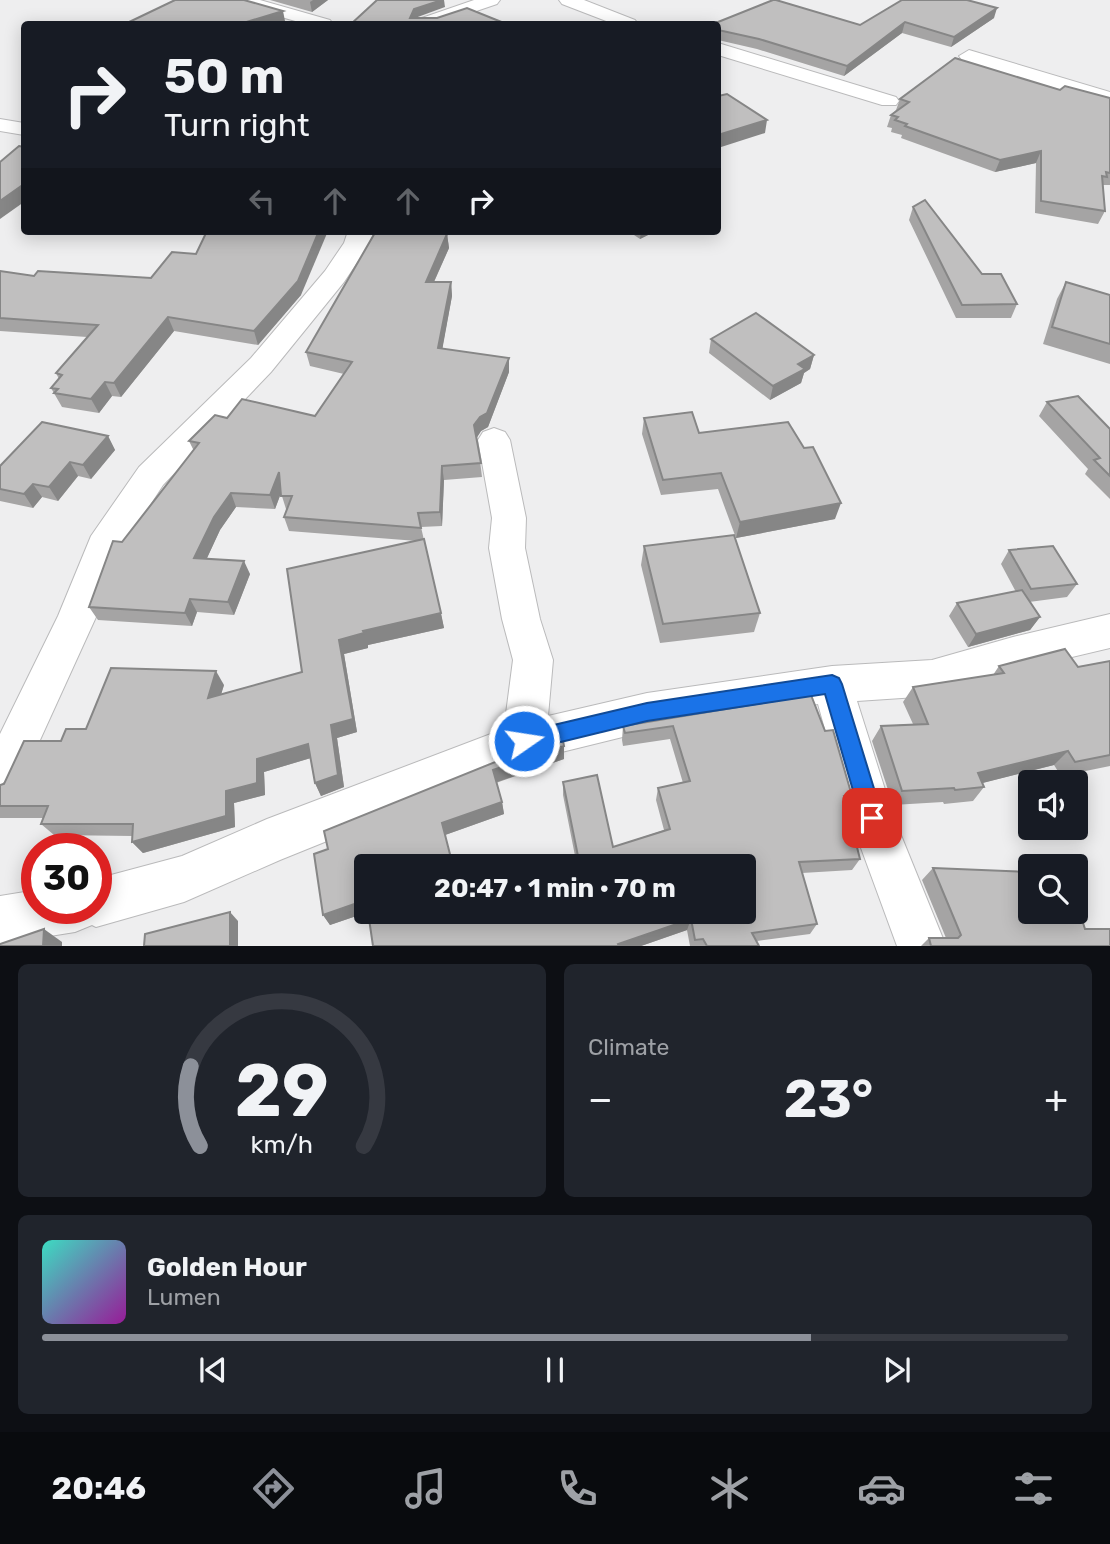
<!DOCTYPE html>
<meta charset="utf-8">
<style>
:root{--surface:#171b24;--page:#20242c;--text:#f1f3f6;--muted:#9ea1a6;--line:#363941;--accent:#8c9099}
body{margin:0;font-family:Rubik,sans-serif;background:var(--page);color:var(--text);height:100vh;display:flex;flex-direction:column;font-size:26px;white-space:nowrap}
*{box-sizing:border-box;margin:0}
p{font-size:23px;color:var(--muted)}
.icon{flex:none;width:38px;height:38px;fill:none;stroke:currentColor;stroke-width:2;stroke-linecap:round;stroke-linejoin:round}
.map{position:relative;height:946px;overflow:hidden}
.details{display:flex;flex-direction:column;gap:18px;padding:18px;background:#0d0f14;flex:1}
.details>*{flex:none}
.hud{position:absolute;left:21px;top:21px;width:700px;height:214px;border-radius:7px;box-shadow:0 4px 18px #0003;background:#171b24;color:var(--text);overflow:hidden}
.tools{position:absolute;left:1018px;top:770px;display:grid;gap:14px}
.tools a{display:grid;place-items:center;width:70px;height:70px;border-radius:7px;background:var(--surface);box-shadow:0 4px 18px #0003;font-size:35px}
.speed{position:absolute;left:21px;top:833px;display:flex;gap:14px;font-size:35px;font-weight:700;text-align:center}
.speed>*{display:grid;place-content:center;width:91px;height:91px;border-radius:50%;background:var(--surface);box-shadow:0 4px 18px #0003;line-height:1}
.speed .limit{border:10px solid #d22;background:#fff;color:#111}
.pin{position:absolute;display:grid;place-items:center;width:60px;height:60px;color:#fff;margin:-30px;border-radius:14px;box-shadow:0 4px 10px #0006}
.me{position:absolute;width:77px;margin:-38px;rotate:77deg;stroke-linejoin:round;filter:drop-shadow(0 0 5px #0008)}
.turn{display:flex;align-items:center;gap:24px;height:147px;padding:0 28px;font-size:32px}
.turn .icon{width:91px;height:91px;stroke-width:2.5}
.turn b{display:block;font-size:49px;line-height:60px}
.lanes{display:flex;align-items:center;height:66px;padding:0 28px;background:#0003;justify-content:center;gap:35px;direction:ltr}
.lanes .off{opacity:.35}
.big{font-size:52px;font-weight:700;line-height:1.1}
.details .card{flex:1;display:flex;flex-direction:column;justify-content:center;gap:10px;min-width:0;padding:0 24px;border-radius:10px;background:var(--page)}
.details .dial{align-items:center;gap:0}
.dial svg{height:182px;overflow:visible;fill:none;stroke:var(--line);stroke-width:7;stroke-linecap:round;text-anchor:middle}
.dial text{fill:var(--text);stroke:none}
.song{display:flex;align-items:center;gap:21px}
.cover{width:84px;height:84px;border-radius:10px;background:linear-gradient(135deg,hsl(170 70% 55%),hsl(300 70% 35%))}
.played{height:7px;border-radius:4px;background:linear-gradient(90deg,var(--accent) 75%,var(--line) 75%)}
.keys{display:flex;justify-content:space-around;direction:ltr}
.heat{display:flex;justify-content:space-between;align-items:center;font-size:38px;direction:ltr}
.details .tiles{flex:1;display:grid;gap:18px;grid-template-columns:1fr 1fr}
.card:last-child{grid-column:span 2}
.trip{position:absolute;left:354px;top:854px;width:402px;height:70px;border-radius:7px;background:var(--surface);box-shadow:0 4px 18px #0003;font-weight:700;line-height:70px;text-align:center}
.tab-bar{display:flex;height:112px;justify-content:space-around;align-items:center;background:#090b0e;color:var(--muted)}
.tab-bar .icon{width:49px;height:49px}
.tab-bar .selected{color:var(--accent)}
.tab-bar b{font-size:32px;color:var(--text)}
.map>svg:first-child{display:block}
</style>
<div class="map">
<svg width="1110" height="946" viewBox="0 0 1110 946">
<rect width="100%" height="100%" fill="#eeeeef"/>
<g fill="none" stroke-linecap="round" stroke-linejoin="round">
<defs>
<g id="minor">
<path d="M 232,0 L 260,0 L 330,20 L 333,24 L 306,24 L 235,4 Z"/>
<path d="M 474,0 L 500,0 L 497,4 L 438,24 L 413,24 L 416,20 Z"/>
<path d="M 559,0 L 584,0 L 635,20 L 638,24 L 614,24 L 562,4 Z"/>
<path d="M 718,43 L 896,97 L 899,101 L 896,105 L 882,105 L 718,55 Z"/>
<path d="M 969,50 L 1110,92 L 1110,105 L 962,60 L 959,56 Z"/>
<path d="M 0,119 L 24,123 L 24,135 L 0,131 Z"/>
<path d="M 348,231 L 374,231 L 370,243 L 344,282 L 271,372 L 163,485 L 120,551 L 96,617 L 15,795 L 0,801 L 0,734 L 58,616 L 91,536 L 139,467 L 251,358 L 325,271 L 344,243 Z"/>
<path d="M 494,428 L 505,432 L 510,440 L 526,518 L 525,548 L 540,619 L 553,660 L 548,716 L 647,693 L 832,666 L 932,660 L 1013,637 L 1110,614 L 1110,648 L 1013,671 L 932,696 L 857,701 L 894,818 L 946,946 L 897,946 L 850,818 L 818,704 L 647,731 L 525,761 L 280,860 L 184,902 L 96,927 L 92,925 L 75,932 L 0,944 L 0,896 L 37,890 L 37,908 L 96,908 L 96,879 L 182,856 L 267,819 L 504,729 L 513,660 L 502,619 L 489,548 L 492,518 L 478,440 L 483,432 Z"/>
</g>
</defs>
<use href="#minor" stroke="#bababb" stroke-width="2"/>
<use href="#minor" fill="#fff" fill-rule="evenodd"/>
</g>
<g fill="#a5a4a4">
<path d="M 270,0 L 328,0 L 312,12 Z"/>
<path d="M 994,18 L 951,47 L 902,33 L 844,76 L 757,49 L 718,40 L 718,24 L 860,25 Z"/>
<path d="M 1060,90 L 1110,98 L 1110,185 L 1103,185 L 1105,211 L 1098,224 L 1035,213 L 1036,163 L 995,172 L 901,138 L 902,135 L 891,132 L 892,128 L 887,127 L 891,115 L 896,110 L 900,99 Z"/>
<path d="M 913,207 L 982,274 L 1017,304 L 1011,318 L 956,318 L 909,220 Z"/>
<path d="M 628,231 L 656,231 L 640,239 Z"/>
<path d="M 447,234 L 449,248 L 434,282 L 451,282 L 452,296 L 442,349 L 509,358 L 509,372 L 488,427 L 481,431 L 477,437 L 482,477 L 444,480 L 442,526 L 421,527 L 444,628 L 368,645 L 368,648 L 344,654 L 357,732 L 337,738 L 344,787 L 321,796 L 315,783 L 311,758 L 264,772 L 265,795 L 234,803 L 235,827 L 143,853 L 132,842 L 133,836 L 54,835 L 41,824 L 43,818 L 0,818 L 0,785 L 61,741 L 86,729 L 224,685 L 221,694 L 302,672 L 417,541 L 289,531 L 284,517 L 287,510 L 286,509 L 281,493 L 275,509 L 236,507 L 220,530 L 207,558 L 250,574 L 234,615 L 197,612 L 192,626 L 98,620 L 89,607 L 122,542 L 194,451 L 189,441 L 227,418 L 315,416 L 344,374 L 310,366 L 306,352 Z"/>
<path d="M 0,271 L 34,276 L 151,278 L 301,295 L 258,345 L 174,331 L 121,397 L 112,396 L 99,413 L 62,407 L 51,388 L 59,379 L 56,373 L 87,337 L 0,331 Z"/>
<path d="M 1066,282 L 1110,295 L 1110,364 L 1043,344 L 1057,299 Z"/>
<path d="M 711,339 L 814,355 L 810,369 L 804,373 L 801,383 L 770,400 L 709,353 Z"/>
<path d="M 1047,402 L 1110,429 L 1110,499 L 1085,474 L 1088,469 L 1039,416 Z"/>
<path d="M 644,418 L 699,433 L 835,519 L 736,538 L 718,489 L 661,495 L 642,434 Z"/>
<path d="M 108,436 L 115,450 L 91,479 L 78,476 L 58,501 L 42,497 L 33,508 L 0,501 L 0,466 Z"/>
<path d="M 644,546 L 760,613 L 754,632 L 660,643 L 641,565 Z"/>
<path d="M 1009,550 L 1077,584 L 1067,597 L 1029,602 L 1040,617 L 1030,630 L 968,647 L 949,616 L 957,603 L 1016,592 L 1001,564 Z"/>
<path d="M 1110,661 L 1110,766 L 1061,776 L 1054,765 L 982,783 L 984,787 L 973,801 L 944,804 L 943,802 L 893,805 L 872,741 L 881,726 L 913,724 L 903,702 L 913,687 L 993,675 L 999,666 L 1078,667 Z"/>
<path d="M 811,695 L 825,731 L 852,796 L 846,805 L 860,859 L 852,870 L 802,873 L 817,924 L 810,934 L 757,941 L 759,946 L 690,946 L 687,930 L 641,946 L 373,946 L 368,912 L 330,925 L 323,915 L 328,849 L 564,746 L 564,759 L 496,783 L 502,802 L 504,814 L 445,835 L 465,916 L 744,866 L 577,866 L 563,795 L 563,782 L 613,847 L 664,830 L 656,800 L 658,788 L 683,783 L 670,739 L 623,746 L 622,740 L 623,726 Z"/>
<path d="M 933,868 L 1085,929 L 1110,946 L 921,946 L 929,938 L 946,938 L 922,880 Z"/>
</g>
<g fill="#868686">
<path d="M 313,0 L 328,0 L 312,12 L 310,2 Z"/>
<path d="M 442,0 L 444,0 L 445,7 L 415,18 L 410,18 L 414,9 Z"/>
<path d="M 997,8 L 994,18 L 951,47 L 954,37 Z"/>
<path d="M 283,11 L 285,21 L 274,24 L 240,24 Z"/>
<path d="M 905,22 L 902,33 L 844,76 L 847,66 Z"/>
<path d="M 767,120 L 765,133 L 718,148 L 718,135 Z"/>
<path d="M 1041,151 L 1036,163 L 995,172 L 1000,160 Z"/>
<path d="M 24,184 L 24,202 L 0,219 L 0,201 Z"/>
<path d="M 319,231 L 328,231 L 301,295 L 258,345 L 254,331 Z"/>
<path d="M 641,231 L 656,231 L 640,239 Z"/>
<path d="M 447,234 L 449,248 L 428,295 L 426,282 Z"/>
<path d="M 451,282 L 452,296 L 440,362 L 438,348 Z"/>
<path d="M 168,317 L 174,331 L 121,397 L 114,383 Z"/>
<path d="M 814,355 L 810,369 L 804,373 L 801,383 L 770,400 L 773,386 L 798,364 Z"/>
<path d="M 509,358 L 509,372 L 488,427 L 481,431 L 476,439 L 474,425 Z"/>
<path d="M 105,382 L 112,396 L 99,413 L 91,399 Z"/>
<path d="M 108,436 L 115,450 L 91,479 L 83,465 Z"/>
<path d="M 70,462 L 78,476 L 58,501 L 49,487 Z"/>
<path d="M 442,466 L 444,480 L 442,526 L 440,512 Z"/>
<path d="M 279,472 L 284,485 L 275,509 L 270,495 Z"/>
<path d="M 33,484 L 42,497 L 33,508 L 24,494 Z"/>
<path d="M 231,493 L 236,507 L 220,530 L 201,571 L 194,558 L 214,517 Z"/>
<path d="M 841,503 L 835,519 L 736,538 L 740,522 Z"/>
<path d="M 244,561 L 250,574 L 234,615 L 228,602 Z"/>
<path d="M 190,599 L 197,612 L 192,626 L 185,613 Z"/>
<path d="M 441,613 L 444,628 L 368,645 L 368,648 L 344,654 L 357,732 L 337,738 L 344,787 L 321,796 L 315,783 L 331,725 L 339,640 L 363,631 Z"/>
<path d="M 1040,617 L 1030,630 L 968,647 L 976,634 Z"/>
<path d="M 216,671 L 224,685 L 216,711 L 208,698 Z"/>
<path d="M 308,744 L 314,757 L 264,772 L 265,795 L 234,803 L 235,827 L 143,853 L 132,842 L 226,791 L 257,759 Z"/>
<path d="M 564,746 L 564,759 L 494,783 L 493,770 Z"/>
<path d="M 1068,751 L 1054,765 L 967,787 L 978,773 Z"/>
<path d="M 502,802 L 504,814 L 445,835 L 442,823 Z"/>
<path d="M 366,900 L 366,912 L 368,912 L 330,925 L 323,915 Z"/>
<path d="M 230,912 L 238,921 L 238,946 L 230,946 Z"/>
<path d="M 691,919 L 687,930 L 641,946 L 618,946 L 618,944 Z"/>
<path d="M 44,929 L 62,942 L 62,946 L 43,946 Z"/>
</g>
<g fill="#c0bfbf" stroke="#868686" stroke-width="2">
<path d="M 175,0 L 244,0 L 283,11 L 240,24 L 125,24 Z"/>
<path d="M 377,0 L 442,0 L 414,9 L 410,18 L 437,18 L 467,8 L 499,21 L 490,24 L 351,24 Z"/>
<path d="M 773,0 L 776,0 L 860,25 L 902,0 L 967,0 L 997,8 L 954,37 L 905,22 L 847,66 L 759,39 L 718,30 L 718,24 L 713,24 Z"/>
<path d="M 955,58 L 1060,90 L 1065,86 L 1110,98 L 1110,173 L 1106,172 L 1107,177 L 1102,176 L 1105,211 L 1041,201 L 1041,151 L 1000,160 L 905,126 L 907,124 L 895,120 L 898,117 L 891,115 L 909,102 L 900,99 Z"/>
<path d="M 727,94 L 767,120 L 718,135 L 718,96 Z"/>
<path d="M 19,146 L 24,147 L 24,184 L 0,201 L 0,162 Z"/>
<path d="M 925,200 L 982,274 L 1001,274 L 1017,304 L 962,305 L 913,207 Z"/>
<path d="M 207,231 L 319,231 L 298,281 L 254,331 L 168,317 L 114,383 L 105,382 L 91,399 L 54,393 L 58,389 L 51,388 L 62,375 L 56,373 L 98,325 L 0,318 L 0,271 L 34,276 L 38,271 L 151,278 L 172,252 L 196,254 Z"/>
<path d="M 376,231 L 413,231 L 447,234 L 426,282 L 451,282 L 438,348 L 509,358 L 487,413 L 480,417 L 474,425 L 481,463 L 442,466 L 440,512 L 418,513 L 421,528 L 284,517 L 292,496 L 281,496 L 279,472 L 270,495 L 231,493 L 214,517 L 194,558 L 244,561 L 228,602 L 190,599 L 185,613 L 89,607 L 113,541 L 122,542 L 199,443 L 189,441 L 215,415 L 227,418 L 242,399 L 315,416 L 352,362 L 306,352 Z"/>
<path d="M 1066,282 L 1110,295 L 1110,344 L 1052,327 Z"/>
<path d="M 756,313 L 814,355 L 798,364 L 805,369 L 773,386 L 711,339 Z"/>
<path d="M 1078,396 L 1110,429 L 1110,476 L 1094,460 L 1100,458 L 1047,402 Z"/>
<path d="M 692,412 L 699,433 L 788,422 L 804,448 L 813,447 L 841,503 L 740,522 L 721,473 L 663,480 L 644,418 Z"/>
<path d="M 42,422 L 108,436 L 83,465 L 70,462 L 49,487 L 33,484 L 24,494 L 0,489 L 0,466 Z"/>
<path d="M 734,535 L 760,613 L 663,624 L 644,546 Z"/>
<path d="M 424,539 L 441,613 L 363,631 L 364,633 L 339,640 L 353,719 L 331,725 L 338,775 L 315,783 L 308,744 L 257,759 L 257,783 L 226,791 L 226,816 L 132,842 L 133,824 L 41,824 L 48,806 L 0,806 L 0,785 L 4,784 L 24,741 L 61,741 L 66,729 L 86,729 L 111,668 L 216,671 L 208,698 L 302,672 L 287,569 Z"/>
<path d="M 1053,546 L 1077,584 L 1031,589 L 1009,550 Z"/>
<path d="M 1022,590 L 1040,617 L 976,634 L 957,603 Z"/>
<path d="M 1065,649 L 1078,667 L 1110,661 L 1110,755 L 1075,762 L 1068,751 L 978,773 L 984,787 L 955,790 L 954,788 L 902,791 L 881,726 L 928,724 L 913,687 L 1004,673 L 999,666 Z"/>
<path d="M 811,695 L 825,731 L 833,730 L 852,796 L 844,796 L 860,859 L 799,862 L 817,924 L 752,933 L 759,946 L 707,946 L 703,939 L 695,940 L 691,919 L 618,944 L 619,946 L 373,946 L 368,912 L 464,912 L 465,916 L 477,912 L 744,912 L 744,866 L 580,866 L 563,782 L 597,775 L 613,847 L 670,829 L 658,788 L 690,781 L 673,726 L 625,733 L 623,726 Z"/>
<path d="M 563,741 L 564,746 L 493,770 L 502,802 L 442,823 L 453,866 L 366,866 L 366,900 L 323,915 L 314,854 L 328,849 L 324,831 L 525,750 Z"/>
<path d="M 933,868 L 1031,872 L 1031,912 L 1076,912 L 1076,901 L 1085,929 L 1110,929 L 1110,946 L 931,946 L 929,938 L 958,938 L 961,935 Z"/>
<path d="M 230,912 L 230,946 L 144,946 L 145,934 Z"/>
<path d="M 44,929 L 43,946 L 0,946 L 0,944 Z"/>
</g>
<path fill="#1a73e8" stroke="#114b97" stroke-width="2" d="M 832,675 L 839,678 L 842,684 L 883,818 L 880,826 L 872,829 L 864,826 L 861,818 L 825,694 L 647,721 L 524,751 L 517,748 L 514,741 L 517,734 L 524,732 L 647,703 Z"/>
</svg>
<div class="tools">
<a><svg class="icon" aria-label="sound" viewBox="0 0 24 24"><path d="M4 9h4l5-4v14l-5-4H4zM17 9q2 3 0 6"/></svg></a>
<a><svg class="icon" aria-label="search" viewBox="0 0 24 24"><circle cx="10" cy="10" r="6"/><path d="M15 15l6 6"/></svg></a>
</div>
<div class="speed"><div class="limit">30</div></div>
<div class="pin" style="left:872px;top:818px;background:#d93025"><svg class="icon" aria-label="arrive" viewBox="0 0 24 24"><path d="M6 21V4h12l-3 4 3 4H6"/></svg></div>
<svg class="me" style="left:524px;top:741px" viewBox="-20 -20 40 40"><circle r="17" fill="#1a73e8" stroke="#fff" stroke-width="3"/><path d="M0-11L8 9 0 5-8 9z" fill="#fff"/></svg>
<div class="trip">20:47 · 1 min · 70 m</div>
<div class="hud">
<div class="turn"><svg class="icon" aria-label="right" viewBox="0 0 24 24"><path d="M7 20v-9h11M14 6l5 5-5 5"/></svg><div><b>50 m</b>Turn right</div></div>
<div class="lanes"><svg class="icon off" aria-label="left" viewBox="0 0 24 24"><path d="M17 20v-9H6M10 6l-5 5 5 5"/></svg><svg class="icon off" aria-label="ahead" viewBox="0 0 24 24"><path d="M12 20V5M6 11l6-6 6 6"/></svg><svg class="icon off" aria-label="ahead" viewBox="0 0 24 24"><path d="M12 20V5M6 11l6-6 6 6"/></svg><svg class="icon" aria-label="right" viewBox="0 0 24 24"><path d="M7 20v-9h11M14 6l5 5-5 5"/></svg></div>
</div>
</div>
<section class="details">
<div class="tiles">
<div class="card dial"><svg viewBox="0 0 100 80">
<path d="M14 69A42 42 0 1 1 86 69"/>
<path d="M14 69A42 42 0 0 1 10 34" stroke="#8c9099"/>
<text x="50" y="56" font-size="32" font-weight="700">29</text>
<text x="50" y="72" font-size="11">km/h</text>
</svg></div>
<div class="card"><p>Climate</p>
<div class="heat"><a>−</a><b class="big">23°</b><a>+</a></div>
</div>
<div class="card">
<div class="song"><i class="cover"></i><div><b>Golden Hour</b><p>Lumen</p></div></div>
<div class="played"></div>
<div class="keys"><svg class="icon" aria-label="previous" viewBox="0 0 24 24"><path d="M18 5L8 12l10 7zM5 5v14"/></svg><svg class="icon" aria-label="pause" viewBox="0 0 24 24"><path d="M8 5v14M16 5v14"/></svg><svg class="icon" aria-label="next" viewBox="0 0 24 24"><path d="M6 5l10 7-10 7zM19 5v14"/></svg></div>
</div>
</div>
</section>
<nav class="tab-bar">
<b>20:46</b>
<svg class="icon selected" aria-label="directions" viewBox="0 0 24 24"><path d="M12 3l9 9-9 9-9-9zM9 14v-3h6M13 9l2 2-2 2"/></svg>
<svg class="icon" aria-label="music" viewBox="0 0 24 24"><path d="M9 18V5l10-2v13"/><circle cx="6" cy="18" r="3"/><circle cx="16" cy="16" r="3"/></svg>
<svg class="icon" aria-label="phone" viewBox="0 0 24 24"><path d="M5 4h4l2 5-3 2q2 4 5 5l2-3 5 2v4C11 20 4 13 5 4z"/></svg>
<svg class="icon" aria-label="climate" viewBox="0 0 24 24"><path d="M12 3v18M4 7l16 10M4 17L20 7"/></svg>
<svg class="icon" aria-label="car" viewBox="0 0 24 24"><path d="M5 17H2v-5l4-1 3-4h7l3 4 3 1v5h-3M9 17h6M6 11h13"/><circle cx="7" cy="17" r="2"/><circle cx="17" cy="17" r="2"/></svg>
<svg class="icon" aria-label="filters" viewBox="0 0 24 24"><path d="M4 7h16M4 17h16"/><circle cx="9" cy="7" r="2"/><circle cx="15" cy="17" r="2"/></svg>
</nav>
